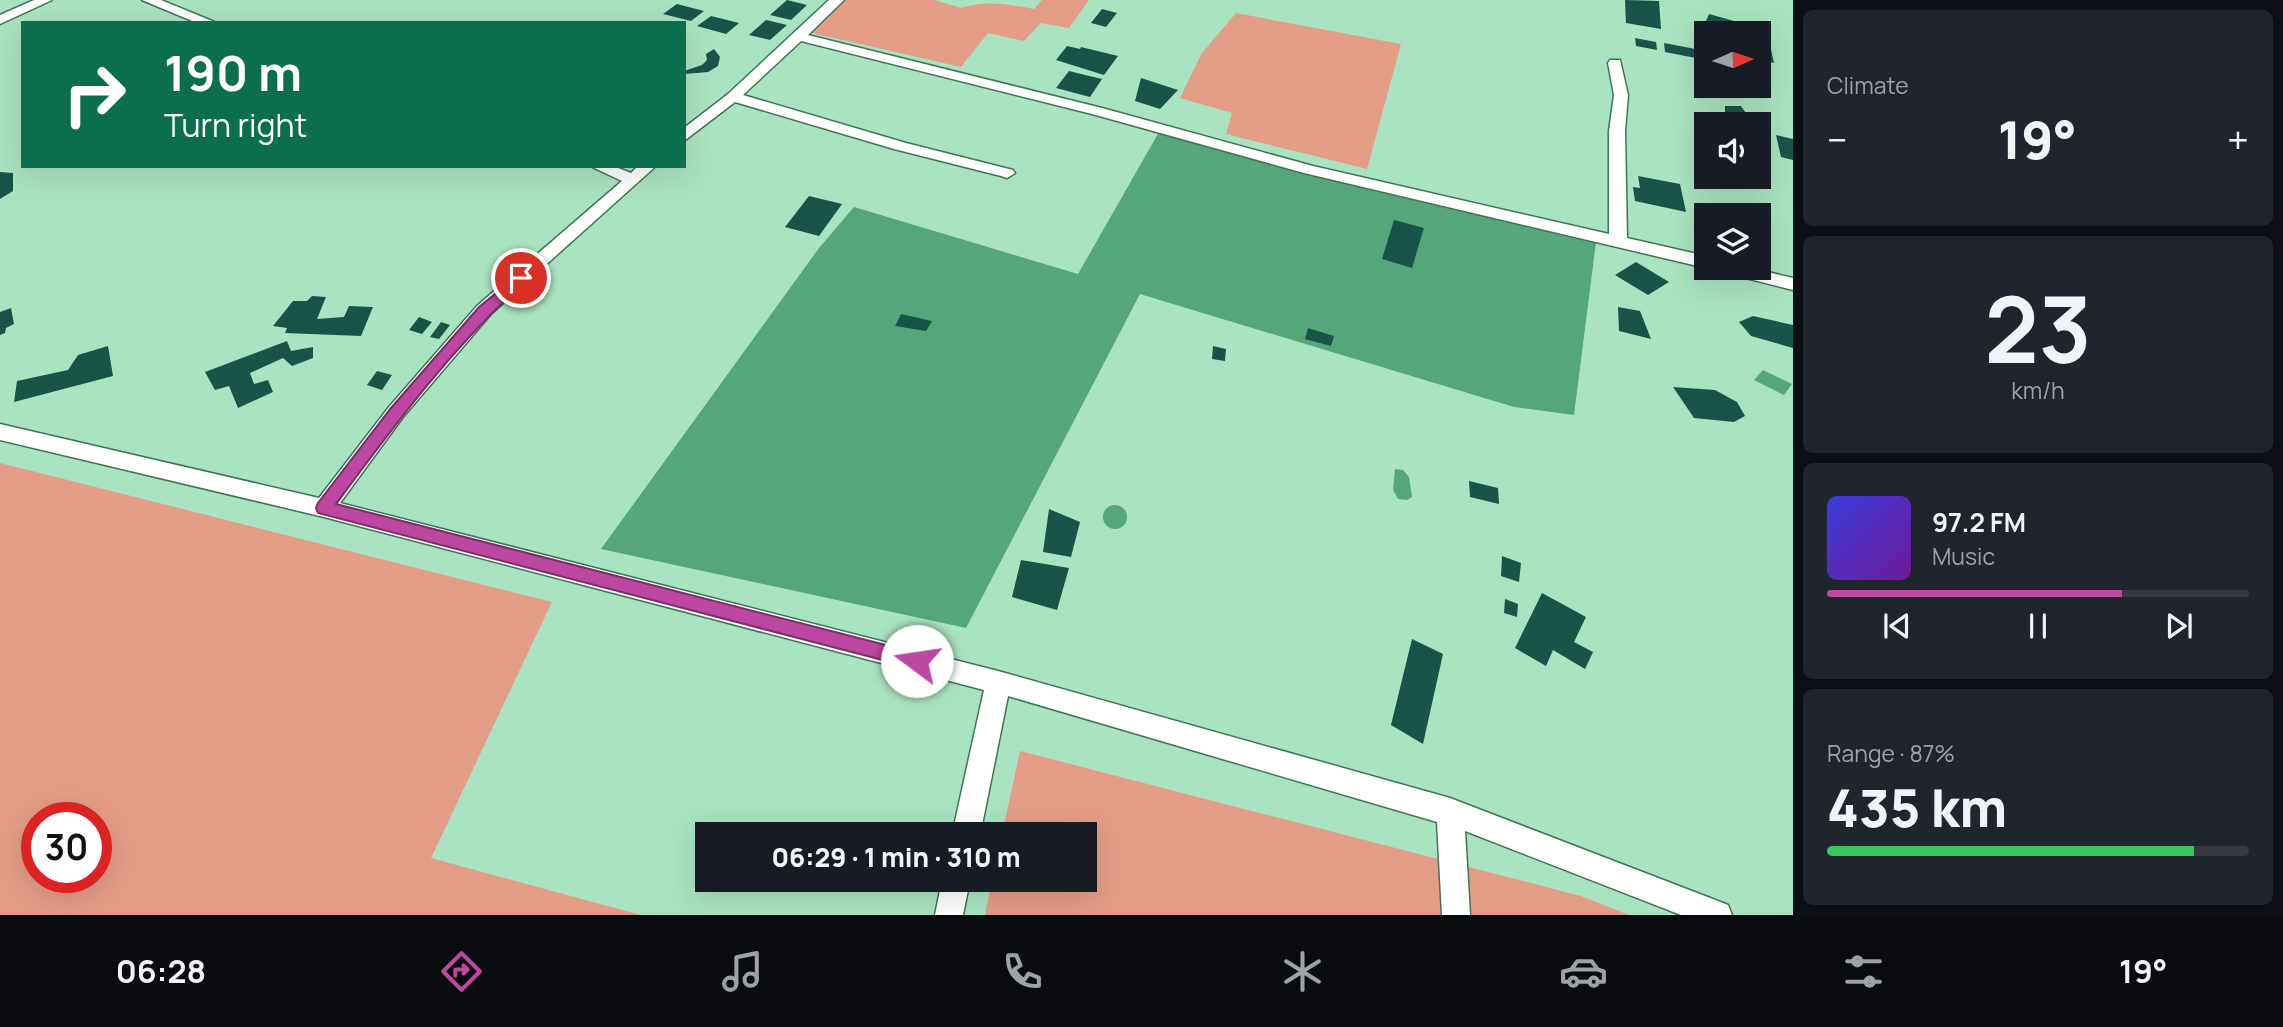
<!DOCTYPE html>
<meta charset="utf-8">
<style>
:root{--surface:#171b24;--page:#20242c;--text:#f1f3f6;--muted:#9ea1a6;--line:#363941;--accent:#bd48a1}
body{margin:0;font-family:Manrope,sans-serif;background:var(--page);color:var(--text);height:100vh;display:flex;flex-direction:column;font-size:26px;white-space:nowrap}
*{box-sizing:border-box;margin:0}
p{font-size:23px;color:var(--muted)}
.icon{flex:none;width:38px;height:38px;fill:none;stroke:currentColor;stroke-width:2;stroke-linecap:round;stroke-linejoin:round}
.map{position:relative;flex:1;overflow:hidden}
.panel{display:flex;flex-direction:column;gap:10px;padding:10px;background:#0d0f14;width:490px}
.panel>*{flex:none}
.banner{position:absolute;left:21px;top:21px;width:665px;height:147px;border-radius:0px;box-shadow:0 7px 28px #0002;background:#0b6e4f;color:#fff;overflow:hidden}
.needle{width:46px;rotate:87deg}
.controls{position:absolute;left:1694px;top:21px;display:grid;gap:14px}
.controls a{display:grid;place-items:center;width:77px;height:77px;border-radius:0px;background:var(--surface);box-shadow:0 7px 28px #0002;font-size:35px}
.speed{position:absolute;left:21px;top:802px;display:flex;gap:14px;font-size:35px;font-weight:700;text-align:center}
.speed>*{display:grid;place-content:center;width:91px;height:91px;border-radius:50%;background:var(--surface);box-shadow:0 7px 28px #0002;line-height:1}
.speed .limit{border:10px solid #d22;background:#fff;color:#111}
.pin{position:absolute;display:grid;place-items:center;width:60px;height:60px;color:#fff;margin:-30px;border:4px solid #fff;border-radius:50%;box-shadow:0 2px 7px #0007}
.me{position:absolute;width:77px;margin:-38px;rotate:284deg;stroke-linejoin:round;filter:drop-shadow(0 0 5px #0008)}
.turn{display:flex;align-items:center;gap:24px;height:147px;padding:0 28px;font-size:32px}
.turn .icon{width:91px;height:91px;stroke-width:2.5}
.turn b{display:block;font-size:49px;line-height:60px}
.big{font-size:52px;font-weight:800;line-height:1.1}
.panel .card{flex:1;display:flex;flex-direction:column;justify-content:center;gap:10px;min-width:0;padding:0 24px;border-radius:10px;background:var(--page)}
.panel .dial{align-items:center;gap:0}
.dial b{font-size:91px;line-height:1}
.song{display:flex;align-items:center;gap:21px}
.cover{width:84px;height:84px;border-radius:10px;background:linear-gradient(135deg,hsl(240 70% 55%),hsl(280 70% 35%))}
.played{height:7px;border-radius:4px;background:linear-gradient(90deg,var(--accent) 70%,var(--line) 70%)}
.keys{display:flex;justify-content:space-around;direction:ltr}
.heat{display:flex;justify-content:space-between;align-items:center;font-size:38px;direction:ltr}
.charge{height:10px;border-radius:5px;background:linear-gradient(90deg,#34c759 87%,var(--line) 0)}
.trip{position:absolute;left:695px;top:822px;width:402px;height:70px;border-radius:0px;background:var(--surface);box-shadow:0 7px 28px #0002;font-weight:800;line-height:70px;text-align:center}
.tabs{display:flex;height:112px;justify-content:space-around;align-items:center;background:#090b0e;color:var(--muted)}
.tabs .icon{width:49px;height:49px}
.tabs .active{color:var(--accent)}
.tabs b{font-size:32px;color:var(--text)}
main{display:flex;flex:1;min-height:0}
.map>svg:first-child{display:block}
</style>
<main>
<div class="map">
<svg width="1793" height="915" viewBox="0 0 1793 915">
<rect width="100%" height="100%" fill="#aae3c1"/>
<g fill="#e39d87" fill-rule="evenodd">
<path d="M 844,0 L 935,0 L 961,8 C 986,0 1007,4 1034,9 L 1042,0 L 1089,0 L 1069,28 L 1041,23 L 1024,41 L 988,33 L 961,67 L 807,32 Z"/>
<path d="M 1236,13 L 1401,44 L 1367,169 L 1226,134 L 1232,113 L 1180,98 L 1202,53 Z"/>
<path d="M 0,463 L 552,602 L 431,858 L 641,915 L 0,915 ZM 96,817 L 96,877 L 37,877 L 37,817 Z"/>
<path d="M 1020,751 L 1581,896 L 1629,915 L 985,915 L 992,880 L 1085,880 L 1085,835 L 1002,835 Z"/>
</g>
<g fill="#55a67b">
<path d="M 1159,132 L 1596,242 L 1574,415 L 1514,407 L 1140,294 L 966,628 L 601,549 L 819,248 L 854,207 L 1078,274 Z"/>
<path d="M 1763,370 L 1792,384 L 1784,395 L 1754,380 Z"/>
<path d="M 1395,469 L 1403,470 L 1409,477 L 1412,497 L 1407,500 L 1398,499 L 1393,490 Z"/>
<circle cx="1115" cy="517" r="12"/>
</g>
<g fill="#1a5449">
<path d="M 787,0 L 807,5 L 791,20 L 770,15 Z"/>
<path d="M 1625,0 L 1659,1 L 1661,29 L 1626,23 Z"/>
<path d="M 677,4 L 704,11 L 691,21 L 663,14 Z"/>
<path d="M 1102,9 L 1117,13 L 1106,27 L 1091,23 Z"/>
<path d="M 1709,14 L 1734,21 L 1731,28 L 1706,21 Z"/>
<path d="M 711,16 L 739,23 L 726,34 L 697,26 Z"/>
<path d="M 766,20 L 787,25 L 770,40 L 749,35 Z"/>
<path d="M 1759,34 L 1768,36 L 1774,63 L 1759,60 Z"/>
<path d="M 1635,38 L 1656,42 L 1657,50 L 1636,46 Z"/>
<path d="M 1664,43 L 1706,51 L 1706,60 L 1665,52 Z"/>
<path d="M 1067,46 L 1080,49 L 1081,47 L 1118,56 L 1104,75 L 1056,60 Z"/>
<path d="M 714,49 L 720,57 L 718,66 L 708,72 L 684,74 L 684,71 L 702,65 L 707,60 L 706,54 Z"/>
<path d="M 1069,71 L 1102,79 L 1090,97 L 1056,88 Z"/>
<path d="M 1141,78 L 1178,90 L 1160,109 L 1135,101 Z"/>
<path d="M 1725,106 L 1741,106 L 1748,116 L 1725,113 Z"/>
<path d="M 1776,135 L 1793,139 L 1793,160 L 1781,157 Z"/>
<path d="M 0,172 L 13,173 L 13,191 L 0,199 Z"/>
<path d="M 1638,176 L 1680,184 L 1686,212 L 1635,201 L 1633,187 L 1640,188 Z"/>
<path d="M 809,196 L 842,204 L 819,236 L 785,227 Z"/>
<path d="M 1394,220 L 1424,228 L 1412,268 L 1382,259 Z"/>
<path d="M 1636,262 L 1669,282 L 1648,295 L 1615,275 Z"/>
<path d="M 312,296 L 326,297 L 317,319 L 344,317 L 349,306 L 373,307 L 361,336 L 285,333 L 287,328 L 273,326 L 293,301 L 307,301 Z"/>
<path d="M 1618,307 L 1640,311 L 1651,339 L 1619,331 Z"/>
<path d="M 11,308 L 14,324 L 6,328 L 5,333 L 0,335 L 0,312 Z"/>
<path d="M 901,314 L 932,321 L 926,331 L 895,326 Z"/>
<path d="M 1753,316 L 1793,325 L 1793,348 L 1751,336 L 1739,322 Z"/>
<path d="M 419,317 L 432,322 L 422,334 L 409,330 Z"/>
<path d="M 441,322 L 450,325 L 439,339 L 430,337 Z"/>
<path d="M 1308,328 L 1334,336 L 1331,346 L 1305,339 Z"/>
<path d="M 287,341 L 291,351 L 313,347 L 313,358 L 292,366 L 283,358 L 250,373 L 254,384 L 268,380 L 273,392 L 238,408 L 229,386 L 215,390 L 205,372 Z"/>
<path d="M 108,346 L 113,376 L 14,402 L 17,381 L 68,370 L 78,355 Z"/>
<path d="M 1213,346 L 1226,349 L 1225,361 L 1212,359 Z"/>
<path d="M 377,371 L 392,375 L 382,390 L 367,385 Z"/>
<path d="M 1673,387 L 1715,390 L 1737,402 L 1745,416 L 1734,422 L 1694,418 Z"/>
<path d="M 1469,481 L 1498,488 L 1499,504 L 1470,497 Z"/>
<path d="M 1049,509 L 1080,522 L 1071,557 L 1043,552 Z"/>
<path d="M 1502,556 L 1521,563 L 1519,582 L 1501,576 Z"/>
<path d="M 1021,560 L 1069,568 L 1057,610 L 1012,597 Z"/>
<path d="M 1542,593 L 1586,617 L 1574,642 L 1593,652 L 1585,669 L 1553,650 L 1546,666 L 1515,648 Z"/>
<path d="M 1505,599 L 1518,604 L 1517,617 L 1504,613 Z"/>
<path d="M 1412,639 L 1443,654 L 1423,744 L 1391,725 Z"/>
</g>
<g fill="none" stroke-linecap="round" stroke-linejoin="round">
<defs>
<g id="street">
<path d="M 34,0 L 52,0 L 0,24 L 0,15 Z"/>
<path d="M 142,0 L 161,0 L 217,23 L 197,23 Z"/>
<path d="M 829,0 L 844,0 L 808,35 L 1102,108 L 1313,166 L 1609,234 L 1609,131 L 1614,95 L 1608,63 L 1610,60 L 1620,60 L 1628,95 L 1625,131 L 1627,238 L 1706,256 L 1706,268 L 1304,173 L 1092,114 L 801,41 L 743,95 L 906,143 L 1013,170 L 1015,173 L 1007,178 L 1001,176 L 894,149 L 735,102 L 684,141 L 684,128 L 728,94 Z"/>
<path d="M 590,166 L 613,166 L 631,173 L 638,166 L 656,166 L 491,314 L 403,417 L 340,503 L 998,671 L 1450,798 L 1718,901 L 1728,905 L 1732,915 L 1681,915 L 1465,831 L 1470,915 L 1442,915 L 1437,822 L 1008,696 L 980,835 L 952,835 L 984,690 L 324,517 L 0,440 L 0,424 L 319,498 L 389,407 L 477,306 L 622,181 Z"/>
<path d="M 1719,268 L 1751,268 L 1793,278 L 1793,290 L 1722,272 Z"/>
<path d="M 942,880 L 970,880 L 963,915 L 935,915 Z"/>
</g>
</defs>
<use href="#street" stroke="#3f7457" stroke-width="3"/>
<use href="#street" fill="#fff" fill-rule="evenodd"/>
</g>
<path fill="#bd48a1" stroke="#7b2f69" stroke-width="2" d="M 521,273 L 528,278 L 526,281 C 453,346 394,426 336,504 L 917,653 L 923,655 L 926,661 L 923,667 L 917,669 L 318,513 L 316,508 L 318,503 L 391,408 L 479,307 Z"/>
</svg>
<div class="controls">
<a><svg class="needle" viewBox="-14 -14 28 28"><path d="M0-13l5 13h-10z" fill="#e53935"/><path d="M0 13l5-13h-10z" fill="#9ea1a6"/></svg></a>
<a><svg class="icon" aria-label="sound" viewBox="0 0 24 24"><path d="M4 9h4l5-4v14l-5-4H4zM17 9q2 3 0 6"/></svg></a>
<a><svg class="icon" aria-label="layers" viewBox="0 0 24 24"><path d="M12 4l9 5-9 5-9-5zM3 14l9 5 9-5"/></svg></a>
</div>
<div class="speed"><div class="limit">30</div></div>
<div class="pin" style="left:521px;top:278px;background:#d93025"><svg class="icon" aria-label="arrive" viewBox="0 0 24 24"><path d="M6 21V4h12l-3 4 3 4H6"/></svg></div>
<svg class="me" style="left:917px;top:661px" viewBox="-20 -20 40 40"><circle r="19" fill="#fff"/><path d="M0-13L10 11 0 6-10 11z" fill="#bd48a1"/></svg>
<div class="trip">06:29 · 1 min · 310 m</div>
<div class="banner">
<div class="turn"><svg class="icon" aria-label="right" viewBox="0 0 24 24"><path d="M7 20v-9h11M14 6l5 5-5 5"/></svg><div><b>190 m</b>Turn right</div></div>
</div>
</div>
<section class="panel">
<div class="card"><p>Climate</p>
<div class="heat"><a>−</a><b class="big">19°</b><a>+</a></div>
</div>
<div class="card dial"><b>23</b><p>km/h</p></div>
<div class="card">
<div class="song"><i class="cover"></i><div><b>97.2 FM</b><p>Music</p></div></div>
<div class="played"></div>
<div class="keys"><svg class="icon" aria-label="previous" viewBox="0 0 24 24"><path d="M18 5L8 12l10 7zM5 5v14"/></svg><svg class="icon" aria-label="pause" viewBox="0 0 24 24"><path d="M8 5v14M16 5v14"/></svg><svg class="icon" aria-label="next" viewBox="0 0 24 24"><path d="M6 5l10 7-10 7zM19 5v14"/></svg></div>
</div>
<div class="card"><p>Range · 87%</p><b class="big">435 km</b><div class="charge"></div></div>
</section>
</main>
<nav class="tabs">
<b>06:28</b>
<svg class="icon active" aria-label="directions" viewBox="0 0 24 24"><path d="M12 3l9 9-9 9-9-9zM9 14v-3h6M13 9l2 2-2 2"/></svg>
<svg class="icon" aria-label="music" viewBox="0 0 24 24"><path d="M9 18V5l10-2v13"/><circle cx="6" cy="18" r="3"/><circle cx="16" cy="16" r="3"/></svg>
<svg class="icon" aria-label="phone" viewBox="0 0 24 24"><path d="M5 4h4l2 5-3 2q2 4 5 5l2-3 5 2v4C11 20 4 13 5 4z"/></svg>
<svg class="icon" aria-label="climate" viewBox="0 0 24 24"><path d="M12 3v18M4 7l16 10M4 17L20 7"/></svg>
<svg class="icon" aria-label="car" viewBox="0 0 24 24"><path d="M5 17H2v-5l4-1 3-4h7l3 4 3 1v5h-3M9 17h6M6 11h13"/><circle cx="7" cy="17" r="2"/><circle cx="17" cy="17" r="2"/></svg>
<svg class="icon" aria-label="filters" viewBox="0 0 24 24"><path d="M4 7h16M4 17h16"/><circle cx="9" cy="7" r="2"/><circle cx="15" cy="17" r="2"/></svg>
<b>19°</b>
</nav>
